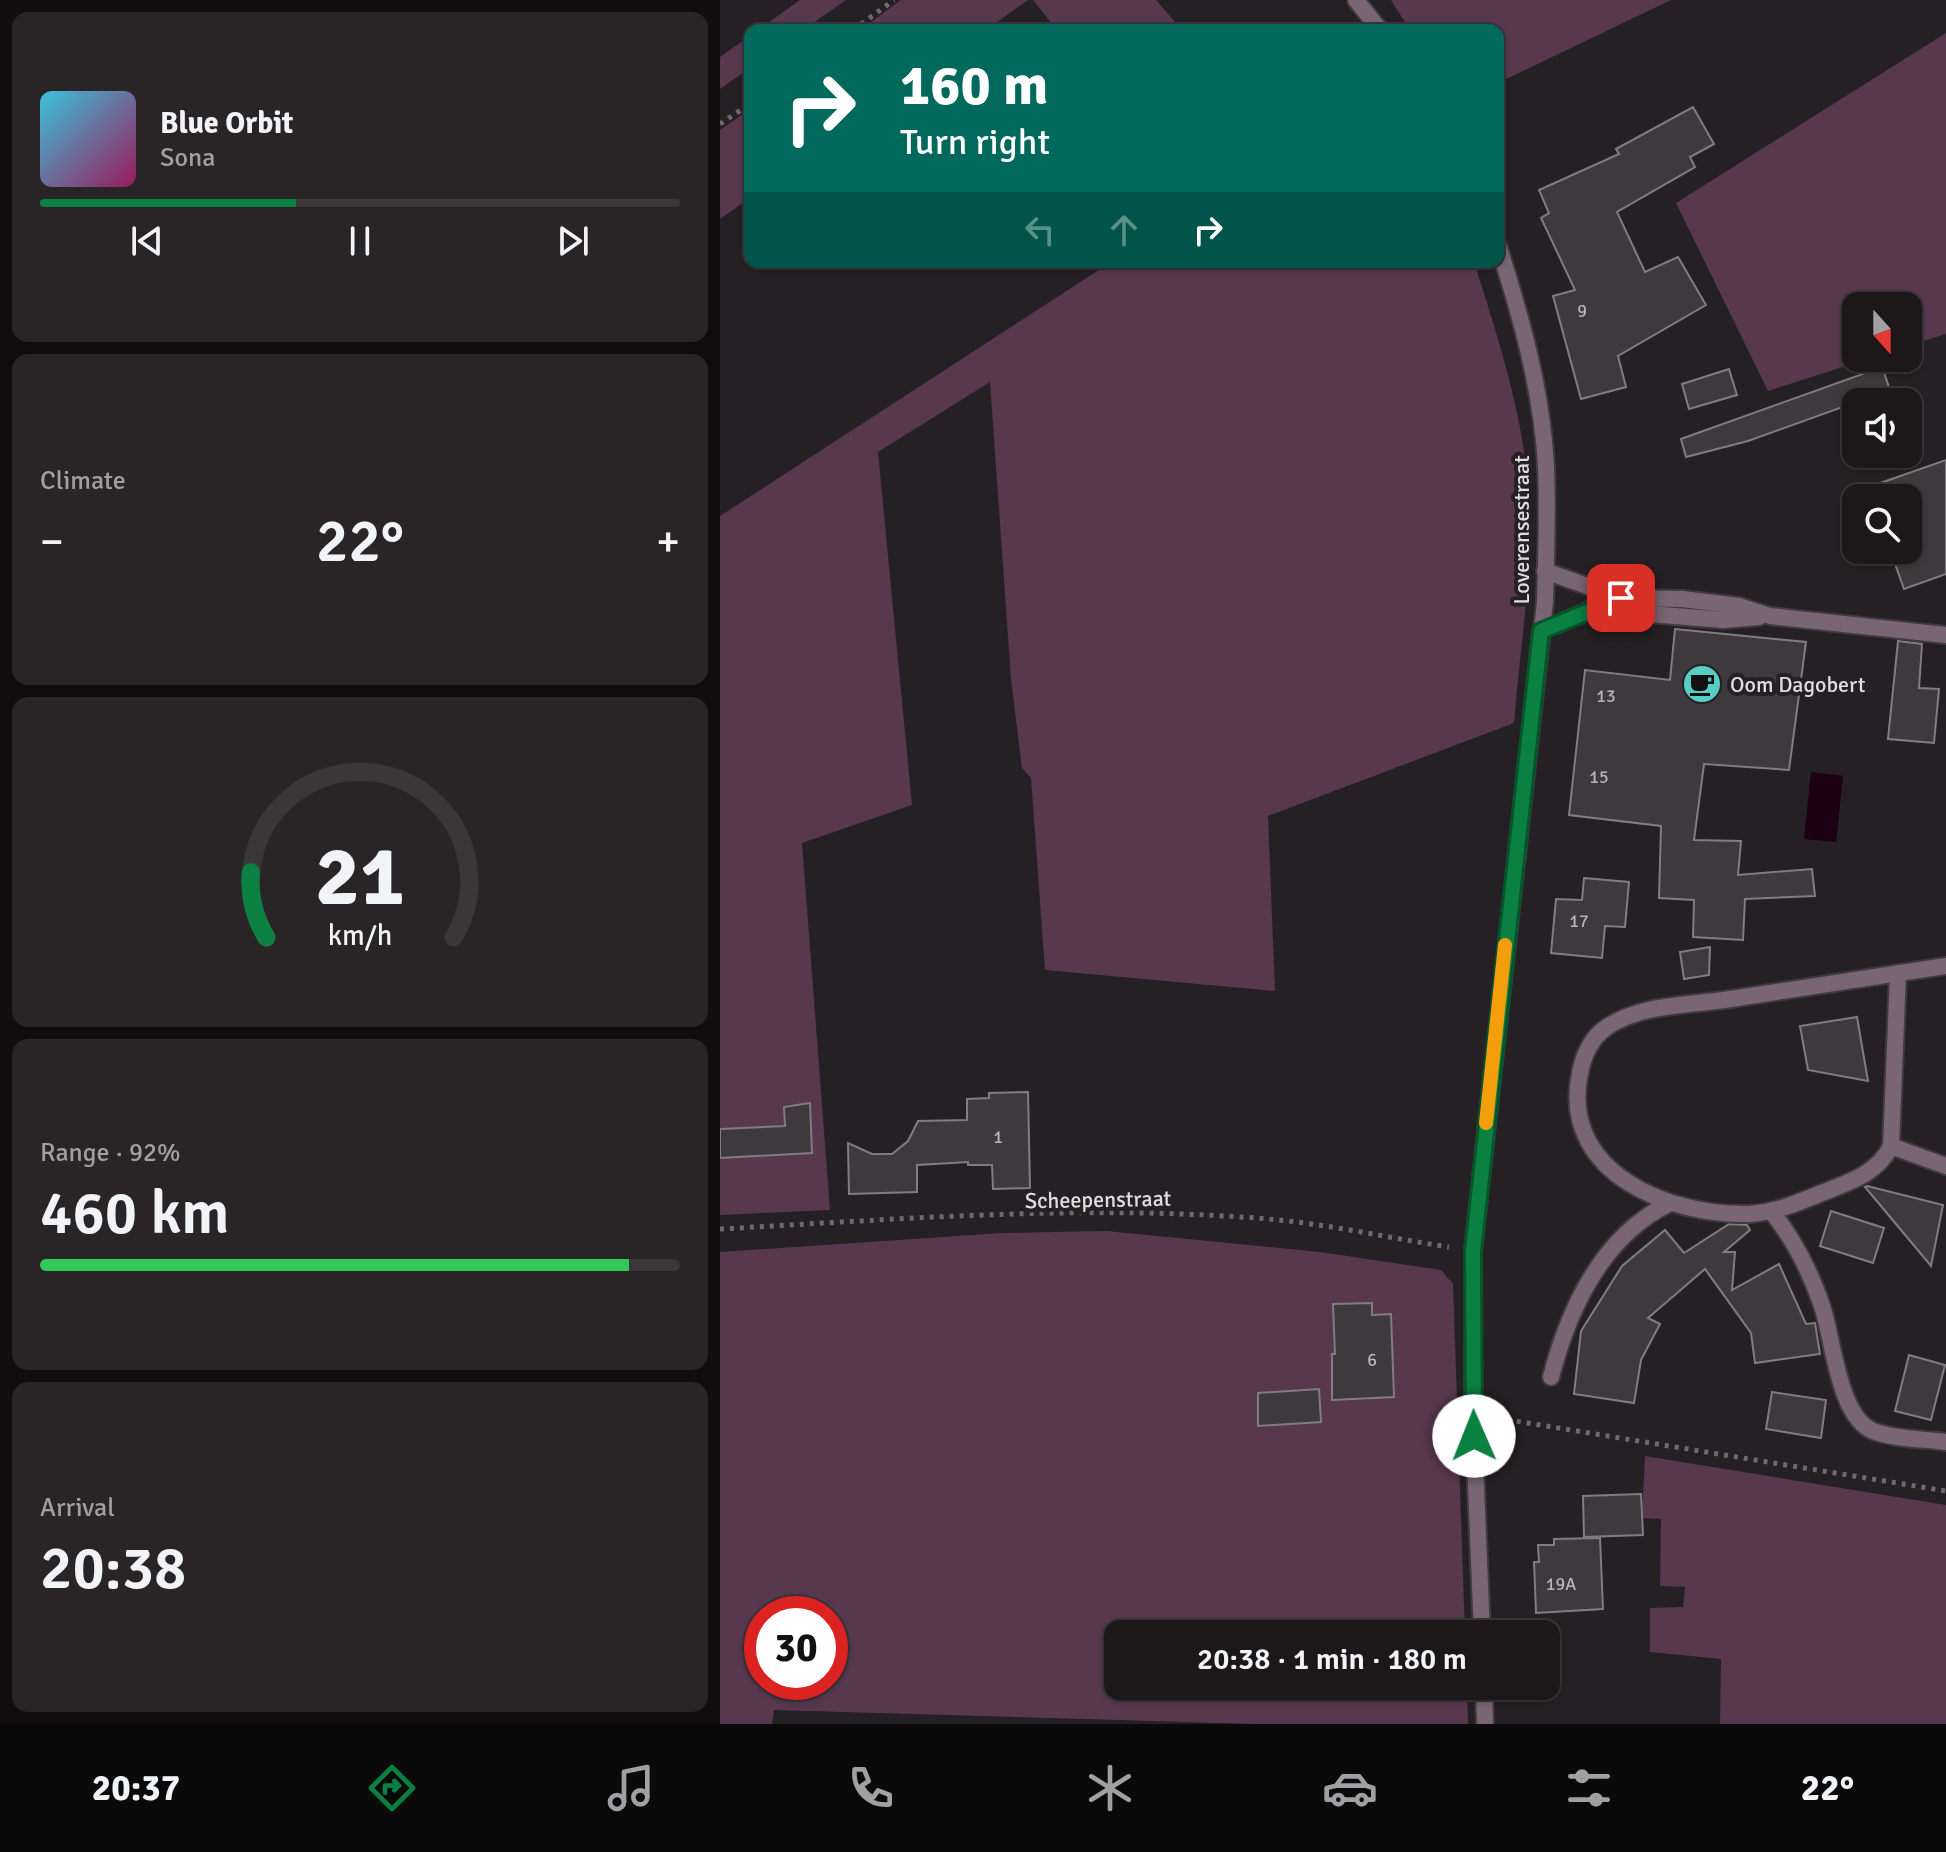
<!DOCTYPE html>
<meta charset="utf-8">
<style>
:root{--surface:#1c181a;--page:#292527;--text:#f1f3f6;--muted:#a0a0a2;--line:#3a3739;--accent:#0b8043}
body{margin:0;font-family:Signika,sans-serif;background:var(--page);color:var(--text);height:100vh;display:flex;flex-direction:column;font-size:30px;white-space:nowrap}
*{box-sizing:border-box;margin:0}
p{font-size:26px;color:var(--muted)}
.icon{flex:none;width:44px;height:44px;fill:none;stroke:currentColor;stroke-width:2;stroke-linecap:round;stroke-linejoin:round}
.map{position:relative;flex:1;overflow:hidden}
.panel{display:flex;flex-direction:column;gap:12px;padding:12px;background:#0f0d0e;width:720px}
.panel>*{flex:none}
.banner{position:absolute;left:24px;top:24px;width:760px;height:244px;border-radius:16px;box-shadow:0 2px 6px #0004,0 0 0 2px var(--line);background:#00695c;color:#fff;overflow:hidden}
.needle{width:52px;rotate:159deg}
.controls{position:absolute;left:1122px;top:292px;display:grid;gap:16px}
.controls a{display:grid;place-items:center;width:80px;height:80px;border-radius:16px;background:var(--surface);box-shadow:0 2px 6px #0004,0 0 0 2px var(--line);font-size:40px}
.speed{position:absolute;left:24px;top:1596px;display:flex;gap:16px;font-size:40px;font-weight:700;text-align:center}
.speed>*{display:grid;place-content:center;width:104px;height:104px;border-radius:50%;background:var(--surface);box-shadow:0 2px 6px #0004,0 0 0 2px var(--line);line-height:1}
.speed .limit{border:12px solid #d22;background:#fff;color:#111}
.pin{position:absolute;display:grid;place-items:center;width:68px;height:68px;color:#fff;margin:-34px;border-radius:16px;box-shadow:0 4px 12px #0006}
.me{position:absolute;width:88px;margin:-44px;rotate:359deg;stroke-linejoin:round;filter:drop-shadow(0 0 6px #0008)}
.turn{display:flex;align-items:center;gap:28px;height:168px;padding:0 24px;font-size:36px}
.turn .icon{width:104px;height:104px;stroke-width:2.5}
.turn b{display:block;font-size:56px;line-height:68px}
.lanes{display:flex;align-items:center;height:76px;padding:0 24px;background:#0003;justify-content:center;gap:40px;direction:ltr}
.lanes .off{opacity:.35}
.big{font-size:60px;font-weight:600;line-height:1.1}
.panel .widget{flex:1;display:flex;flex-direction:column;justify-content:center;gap:12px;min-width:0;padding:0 28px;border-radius:16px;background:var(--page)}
.panel .dial{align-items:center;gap:0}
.dial svg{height:208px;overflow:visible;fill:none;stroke:var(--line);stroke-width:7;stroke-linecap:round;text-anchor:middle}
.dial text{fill:var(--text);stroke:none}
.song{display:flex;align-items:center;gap:24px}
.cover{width:96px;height:96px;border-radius:12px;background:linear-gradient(135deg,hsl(190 70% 55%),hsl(330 70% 35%))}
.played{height:8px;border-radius:4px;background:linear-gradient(90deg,var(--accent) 40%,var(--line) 40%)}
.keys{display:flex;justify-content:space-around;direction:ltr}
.heat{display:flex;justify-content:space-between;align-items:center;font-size:44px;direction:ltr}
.charge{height:12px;border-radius:6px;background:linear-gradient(90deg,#34c759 92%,var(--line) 0)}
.trip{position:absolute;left:384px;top:1620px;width:456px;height:80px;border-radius:16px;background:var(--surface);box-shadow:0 2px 6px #0004,0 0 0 2px var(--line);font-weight:600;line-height:80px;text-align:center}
.tabs{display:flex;height:128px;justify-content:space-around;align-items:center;background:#0b0a0a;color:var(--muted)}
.tabs .icon{width:56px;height:56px}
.tabs .active{color:var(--accent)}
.tabs b{font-size:36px;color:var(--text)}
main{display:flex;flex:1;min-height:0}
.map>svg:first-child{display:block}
</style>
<main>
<section class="panel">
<div class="widget">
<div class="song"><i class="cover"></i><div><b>Blue Orbit</b><p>Sona</p></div></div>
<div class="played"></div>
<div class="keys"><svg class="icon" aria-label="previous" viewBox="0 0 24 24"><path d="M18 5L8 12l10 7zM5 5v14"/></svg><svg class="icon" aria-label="pause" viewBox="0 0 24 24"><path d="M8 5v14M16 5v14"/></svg><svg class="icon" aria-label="next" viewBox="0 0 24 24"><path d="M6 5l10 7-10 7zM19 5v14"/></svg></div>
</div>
<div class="widget"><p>Climate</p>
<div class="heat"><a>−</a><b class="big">22°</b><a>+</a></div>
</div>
<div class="widget dial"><svg viewBox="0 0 100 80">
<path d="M14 69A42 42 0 1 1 86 69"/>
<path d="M14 69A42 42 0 0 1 8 44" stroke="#0b8043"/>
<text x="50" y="56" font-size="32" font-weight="700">21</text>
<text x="50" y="72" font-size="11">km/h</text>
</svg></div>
<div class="widget"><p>Range · 92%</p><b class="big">460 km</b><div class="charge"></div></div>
<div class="widget"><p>Arrival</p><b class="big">20:38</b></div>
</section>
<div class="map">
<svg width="1226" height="1724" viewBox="0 0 1226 1724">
<rect width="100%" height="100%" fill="#252023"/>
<g fill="#58384f" fill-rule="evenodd">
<path d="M 80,0 L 126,0 L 83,30 L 38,30 Z"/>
<path d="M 181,0 L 308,0 L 266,30 L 140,30 Z"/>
<path d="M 313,0 L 436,0 L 462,30 L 337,30 Z"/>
<path d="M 671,0 L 951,0 L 778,83 L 778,30 L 690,30 Z"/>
<path d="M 1226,33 L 1226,334 L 1188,346 L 1188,306 L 1136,306 L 1136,358 L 1151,358 L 1048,391 L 956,203 Z"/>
<path d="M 30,36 L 30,68 L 0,89 L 0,57 Z"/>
<path d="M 30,109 L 30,198 L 0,219 L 0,130 Z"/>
<path d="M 391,262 L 754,262 C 783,353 813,444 810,541 C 808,601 799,662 794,723 L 548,816 L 555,991 L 325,970 L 311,778 L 302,768 L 291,679 L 270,382 L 158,452 L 192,805 L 82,843 L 110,1210 L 0,1215 L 0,516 Z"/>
<path d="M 387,1231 L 600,1252 L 721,1270 L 733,1284 L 745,1634 L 398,1634 L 398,1686 L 747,1686 L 748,1724 L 535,1724 L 54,1710 L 52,1724 L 0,1724 L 0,1252 L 282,1233 ZM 42,1614 L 110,1614 L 110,1682 L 42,1682 Z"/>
<path d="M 925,1456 L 1226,1505 L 1226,1724 L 1000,1724 L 1001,1659 L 930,1652 L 930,1608 L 963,1607 L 965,1587 L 940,1586 L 941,1519 L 922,1518 Z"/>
</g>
<path fill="#1c0015" d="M 1091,772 L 1123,776 L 1116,842 L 1084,839 Z"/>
<g fill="#3e393d" stroke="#827c80" stroke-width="2">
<path d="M 973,107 L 994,144 L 970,157 L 975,167 L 897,212 L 925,272 L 958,257 L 986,305 L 898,356 L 906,387 L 861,399 L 833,296 L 855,290 L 821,218 L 829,213 L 819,190 L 899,154 L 896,149 Z"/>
<path d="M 1162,367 L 1170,390 L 1028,441 L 966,457 L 961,439 Z"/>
<path d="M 1009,369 L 1017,395 L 969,409 L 962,384 Z"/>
<path d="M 1226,460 L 1226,574 L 1184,589 L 1170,550 L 1188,550 L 1188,498 L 1152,498 L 1149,487 Z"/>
<path d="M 955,629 L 1086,642 L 1069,770 L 984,764 L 974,840 L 1021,841 L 1018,875 L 1092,869 L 1095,896 L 1025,899 L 1023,940 L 973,937 L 974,900 L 939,898 L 941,826 L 849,815 L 865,670 L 950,680 Z"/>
<path d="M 1178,641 L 1202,644 L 1199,688 L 1219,689 L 1214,743 L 1168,739 Z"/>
<path d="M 864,878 L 909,882 L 905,927 L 885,926 L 882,958 L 831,953 L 836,899 L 862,900 Z"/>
<path d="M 990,947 L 989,975 L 964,979 L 960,952 Z"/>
<path d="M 1137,1017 L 1148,1081 L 1088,1070 L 1080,1026 Z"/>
<path d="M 308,1092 L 310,1188 L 273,1189 L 272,1165 L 248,1165 L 248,1162 L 197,1165 L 197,1192 L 129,1194 L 128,1143 L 152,1154 L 172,1154 L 188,1141 L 198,1121 L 247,1120 L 247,1099 L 269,1098 L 269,1093 Z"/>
<path d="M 90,1103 L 92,1153 L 0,1158 L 0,1129 L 65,1126 L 64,1107 Z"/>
<path d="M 1147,1186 L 1223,1205 L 1211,1266 L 1145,1187 Z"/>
<path d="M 1111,1211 L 1164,1228 L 1153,1263 L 1100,1246 Z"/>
<path d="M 1009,1224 L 1027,1225 L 1030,1230 L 1004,1252 L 1015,1252 L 1012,1290 L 1059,1264 L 1086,1324 L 1095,1323 L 1100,1354 L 1035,1363 L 1031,1333 L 985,1269 L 928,1318 L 940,1324 L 921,1360 L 914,1403 L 854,1394 L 861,1331 L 902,1266 L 945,1230 L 964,1253 Z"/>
<path d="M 652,1303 L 652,1315 L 671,1314 L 674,1397 L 612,1400 L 612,1354 L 615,1354 L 613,1304 Z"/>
<path d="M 1189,1355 L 1225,1365 L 1211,1420 L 1175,1411 Z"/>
<path d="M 599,1389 L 601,1422 L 538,1426 L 538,1393 Z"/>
<path d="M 1052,1392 L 1106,1400 L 1101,1438 L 1046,1429 Z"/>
<path d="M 921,1494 L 923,1535 L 864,1537 L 863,1496 Z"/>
<path d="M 880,1538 L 883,1609 L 816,1613 L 814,1562 L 819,1562 L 818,1545 L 834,1545 L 834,1539 Z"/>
</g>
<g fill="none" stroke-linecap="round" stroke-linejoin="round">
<defs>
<g id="lane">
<path d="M 825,571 L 901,598 L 962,599 L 1019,606 L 1050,616 L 1226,635"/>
<path d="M 870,609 L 1003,620 L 1039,617"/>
<path d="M 821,631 L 877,607"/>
<path d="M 1178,973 L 1171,1146 C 1158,1173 1130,1182 1104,1192 C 1080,1202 1054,1213 1028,1214 C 951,1216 843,1174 859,1079 C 862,1058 869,1039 887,1027 C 919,1005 967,1005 1004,1000 C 1078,988 1152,977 1226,966"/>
<path d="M 1171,1146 L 1226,1166"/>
<path d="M 1051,1211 C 1074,1239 1089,1269 1101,1303 C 1113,1334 1117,1416 1153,1431 C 1174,1439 1203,1439 1226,1442"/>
<path d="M 831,1377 C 849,1308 882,1237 948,1204"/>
</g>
<g id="street">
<path d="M 636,0 L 660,30"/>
<path d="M 762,1634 L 753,1413 L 753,1251 L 825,602 C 826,557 828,512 826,467 C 822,391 801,316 778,245"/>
<path d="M 764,1686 L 765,1724"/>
</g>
</defs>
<use href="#lane" stroke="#3f3a3d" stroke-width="20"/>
<use href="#street" stroke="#3f3a3d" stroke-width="20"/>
<g stroke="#6d696c" stroke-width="5" stroke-dasharray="4 6" stroke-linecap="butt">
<path d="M 133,30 L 174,0"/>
<path d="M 0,124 L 30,104"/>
<path d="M 0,1229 C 182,1219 367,1204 548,1219 C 608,1224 669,1238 729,1247"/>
<path d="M 777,1418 L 1226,1491"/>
</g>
<use href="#lane" stroke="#796573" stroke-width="16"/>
<use href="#street" stroke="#796573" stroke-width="16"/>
</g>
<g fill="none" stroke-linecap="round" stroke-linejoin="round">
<defs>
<path id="route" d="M 754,1436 L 753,1251 L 821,631 L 901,598"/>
</defs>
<use href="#route" stroke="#07532c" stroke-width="20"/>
<use href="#route" stroke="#0b8043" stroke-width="14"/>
<path stroke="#f59e0b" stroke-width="14" d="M 766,1123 L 785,945"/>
</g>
<defs>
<symbol id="cafe-disc" viewBox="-11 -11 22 22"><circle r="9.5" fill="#56cec4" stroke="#252023"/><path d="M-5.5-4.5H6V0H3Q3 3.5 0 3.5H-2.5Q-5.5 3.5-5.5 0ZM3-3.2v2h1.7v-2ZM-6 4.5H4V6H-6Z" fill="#111"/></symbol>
</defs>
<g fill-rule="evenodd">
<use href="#cafe-disc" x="960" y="662" width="44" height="44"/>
</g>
<g text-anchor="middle" stroke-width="8" stroke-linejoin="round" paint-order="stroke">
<g font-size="18" fill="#b8b4b6">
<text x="862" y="317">9</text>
<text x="886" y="702">13</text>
<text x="879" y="783">15</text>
<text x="859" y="927">17</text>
<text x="278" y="1143">1</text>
<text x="652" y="1366">6</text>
<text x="841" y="1590">19A</text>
</g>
<g font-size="22" fill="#e0dddf" stroke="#252023">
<text transform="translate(801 530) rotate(-90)" y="8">Loverensestraat</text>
<text transform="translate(378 1199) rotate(-1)" y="8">Scheepenstraat</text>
</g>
<g font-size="22" fill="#e0dddf" stroke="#252023" text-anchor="start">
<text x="1010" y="692">Oom Dagobert</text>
</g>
</g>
</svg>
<div class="controls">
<a><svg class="needle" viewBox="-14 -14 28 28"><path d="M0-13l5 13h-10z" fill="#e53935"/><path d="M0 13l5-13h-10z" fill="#a0a0a2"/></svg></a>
<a><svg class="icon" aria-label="sound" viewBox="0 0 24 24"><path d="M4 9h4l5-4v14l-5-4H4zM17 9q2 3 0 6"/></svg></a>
<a><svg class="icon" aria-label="search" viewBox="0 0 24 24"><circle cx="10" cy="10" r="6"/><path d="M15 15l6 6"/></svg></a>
</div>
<div class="speed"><div class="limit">30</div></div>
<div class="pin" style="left:901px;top:598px;background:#d93025"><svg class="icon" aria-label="arrive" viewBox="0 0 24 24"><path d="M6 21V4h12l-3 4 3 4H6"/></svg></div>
<svg class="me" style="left:754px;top:1436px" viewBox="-20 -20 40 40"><circle r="19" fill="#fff"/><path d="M0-13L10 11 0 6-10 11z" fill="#0b8043"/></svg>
<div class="trip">20:38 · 1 min · 180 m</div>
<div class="banner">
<div class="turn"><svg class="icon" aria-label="right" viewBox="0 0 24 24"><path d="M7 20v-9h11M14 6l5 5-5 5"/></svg><div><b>160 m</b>Turn right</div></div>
<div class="lanes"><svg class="icon off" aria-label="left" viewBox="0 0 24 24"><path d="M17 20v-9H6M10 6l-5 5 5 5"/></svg><svg class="icon off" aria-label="ahead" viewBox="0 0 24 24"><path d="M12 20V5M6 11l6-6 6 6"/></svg><svg class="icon" aria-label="right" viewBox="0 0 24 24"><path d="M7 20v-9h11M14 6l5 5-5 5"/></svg></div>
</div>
</div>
</main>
<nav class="tabs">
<b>20:37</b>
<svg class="icon active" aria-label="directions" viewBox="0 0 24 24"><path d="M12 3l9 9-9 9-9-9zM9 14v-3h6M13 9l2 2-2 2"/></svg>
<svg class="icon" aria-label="music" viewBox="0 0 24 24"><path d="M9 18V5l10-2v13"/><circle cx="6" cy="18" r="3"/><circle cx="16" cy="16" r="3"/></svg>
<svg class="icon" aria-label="phone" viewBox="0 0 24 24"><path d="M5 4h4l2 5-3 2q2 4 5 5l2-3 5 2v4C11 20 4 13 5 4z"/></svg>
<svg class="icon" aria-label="climate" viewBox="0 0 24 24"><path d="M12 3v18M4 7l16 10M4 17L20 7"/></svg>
<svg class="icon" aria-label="car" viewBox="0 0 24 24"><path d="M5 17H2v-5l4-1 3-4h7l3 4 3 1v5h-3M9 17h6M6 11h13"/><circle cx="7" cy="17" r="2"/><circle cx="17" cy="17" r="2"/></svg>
<svg class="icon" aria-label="filters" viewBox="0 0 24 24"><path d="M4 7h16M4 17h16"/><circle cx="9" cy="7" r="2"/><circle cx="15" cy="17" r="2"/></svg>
<b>22°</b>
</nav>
